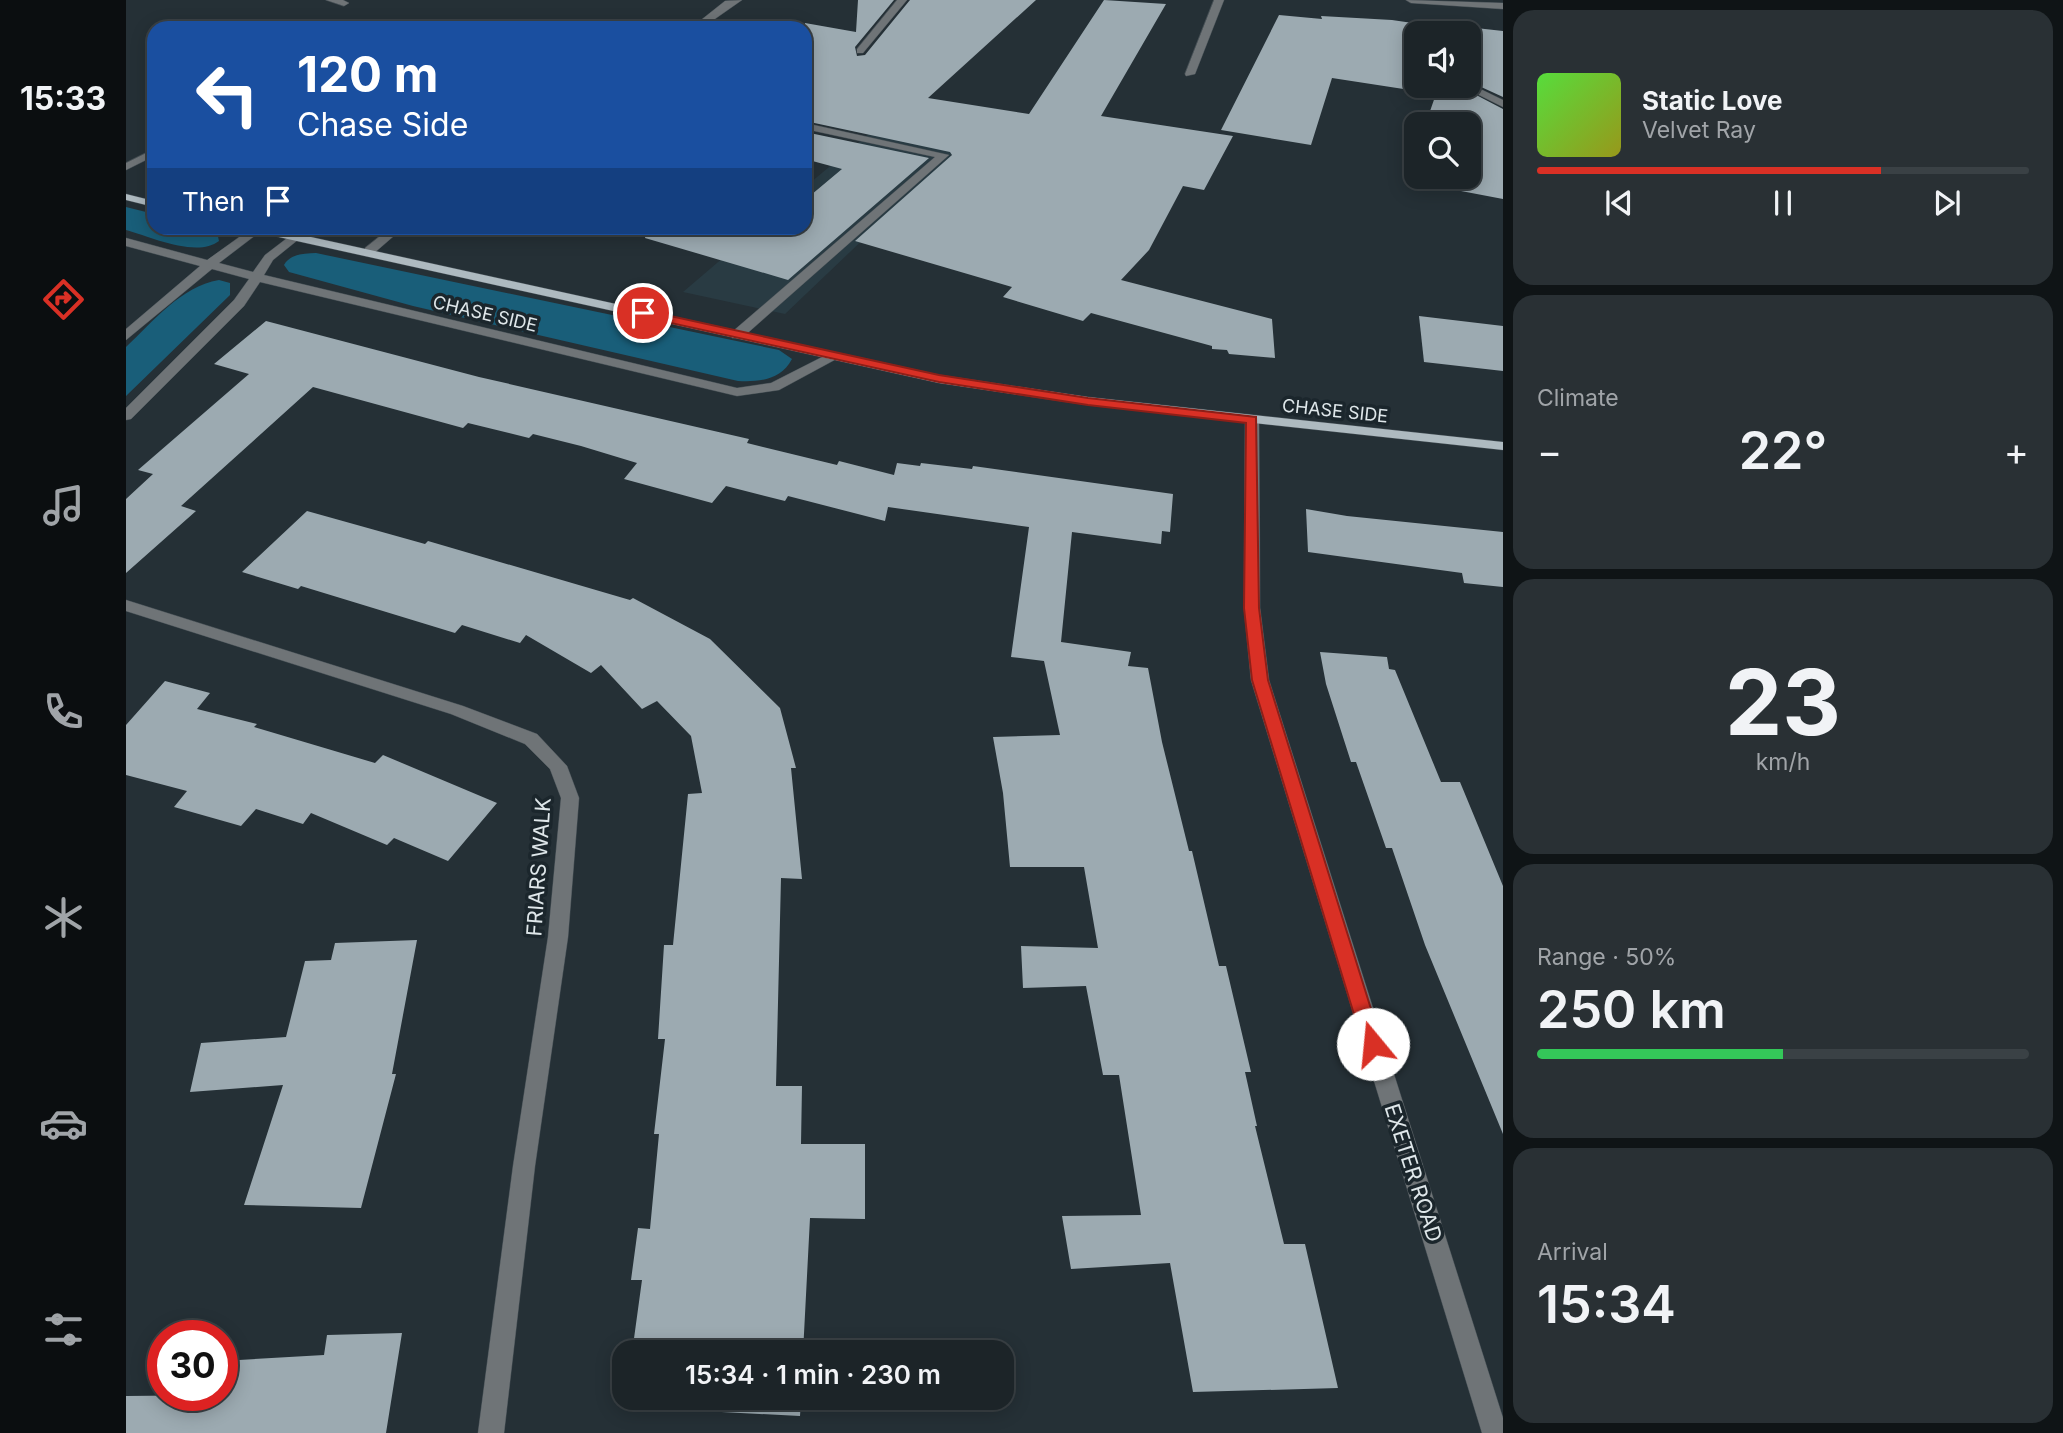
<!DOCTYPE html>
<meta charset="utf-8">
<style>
:root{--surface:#1c2428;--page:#293034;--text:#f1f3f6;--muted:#a0a4a8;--line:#3a4145;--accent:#d93025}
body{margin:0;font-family:Inter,sans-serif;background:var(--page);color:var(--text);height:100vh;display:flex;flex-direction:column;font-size:26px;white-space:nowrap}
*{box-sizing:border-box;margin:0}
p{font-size:23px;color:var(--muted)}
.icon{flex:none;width:38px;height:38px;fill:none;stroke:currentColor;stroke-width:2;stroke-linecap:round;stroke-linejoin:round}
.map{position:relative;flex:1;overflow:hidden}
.side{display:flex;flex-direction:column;gap:10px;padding:10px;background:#0f1416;width:560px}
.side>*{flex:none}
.guide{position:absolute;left:21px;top:21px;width:665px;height:214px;border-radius:21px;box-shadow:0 4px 18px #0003,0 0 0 2px var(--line);background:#1a4fa0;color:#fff;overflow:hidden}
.controls{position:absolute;left:1278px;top:21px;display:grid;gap:14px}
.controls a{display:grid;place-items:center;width:77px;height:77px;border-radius:14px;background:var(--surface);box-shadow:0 4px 18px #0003,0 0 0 2px var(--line);font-size:35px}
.speed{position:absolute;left:21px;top:1320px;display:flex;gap:14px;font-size:35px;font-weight:700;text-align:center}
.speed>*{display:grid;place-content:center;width:91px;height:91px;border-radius:50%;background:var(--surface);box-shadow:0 4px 18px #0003,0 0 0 2px var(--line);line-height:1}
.speed .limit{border:10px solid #d22;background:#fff;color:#111}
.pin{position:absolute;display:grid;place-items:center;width:60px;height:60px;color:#fff;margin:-30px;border:4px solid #fff;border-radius:50%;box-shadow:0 2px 7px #0007}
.me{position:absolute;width:77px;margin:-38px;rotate:343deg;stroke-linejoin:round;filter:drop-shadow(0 0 5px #0008)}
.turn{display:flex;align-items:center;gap:24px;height:147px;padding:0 35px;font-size:32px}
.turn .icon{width:91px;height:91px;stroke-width:2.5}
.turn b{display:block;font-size:49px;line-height:60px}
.then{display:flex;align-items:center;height:66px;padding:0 35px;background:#0003;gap:14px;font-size:26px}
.big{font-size:52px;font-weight:600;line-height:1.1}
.side .card{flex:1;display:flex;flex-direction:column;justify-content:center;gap:10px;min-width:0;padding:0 24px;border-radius:21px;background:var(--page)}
.side .dial{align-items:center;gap:0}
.dial b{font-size:91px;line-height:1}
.song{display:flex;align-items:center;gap:21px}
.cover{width:84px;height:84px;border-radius:10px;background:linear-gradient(135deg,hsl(110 70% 55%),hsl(60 70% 35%))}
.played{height:7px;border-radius:4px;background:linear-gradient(90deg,var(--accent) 70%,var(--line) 70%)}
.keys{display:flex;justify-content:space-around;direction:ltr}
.heat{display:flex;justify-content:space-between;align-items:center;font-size:38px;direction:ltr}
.charge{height:10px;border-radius:5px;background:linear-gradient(90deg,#34c759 50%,var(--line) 0)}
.trip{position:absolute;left:486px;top:1340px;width:402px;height:70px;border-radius:21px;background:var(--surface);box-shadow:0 4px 18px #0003,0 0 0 2px var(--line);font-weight:600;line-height:70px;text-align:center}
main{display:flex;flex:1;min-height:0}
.dock{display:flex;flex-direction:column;width:126px;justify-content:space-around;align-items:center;background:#0b0e10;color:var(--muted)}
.dock .icon{width:49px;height:49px}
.dock .on{color:var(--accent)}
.dock b{font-size:32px;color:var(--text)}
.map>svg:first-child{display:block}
</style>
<main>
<nav class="dock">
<b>15:33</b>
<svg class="icon on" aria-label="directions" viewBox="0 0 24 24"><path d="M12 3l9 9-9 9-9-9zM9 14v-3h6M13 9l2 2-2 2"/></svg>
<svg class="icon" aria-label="music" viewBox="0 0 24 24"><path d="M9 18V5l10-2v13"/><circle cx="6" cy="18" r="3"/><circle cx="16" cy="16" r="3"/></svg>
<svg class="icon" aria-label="phone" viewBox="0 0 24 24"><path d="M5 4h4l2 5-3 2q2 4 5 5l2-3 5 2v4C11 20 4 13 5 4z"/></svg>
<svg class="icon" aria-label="climate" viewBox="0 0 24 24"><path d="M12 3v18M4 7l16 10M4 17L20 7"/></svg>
<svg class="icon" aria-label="car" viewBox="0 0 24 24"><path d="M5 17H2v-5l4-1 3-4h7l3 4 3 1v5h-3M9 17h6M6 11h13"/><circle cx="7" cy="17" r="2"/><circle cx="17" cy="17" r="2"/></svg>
<svg class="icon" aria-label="filters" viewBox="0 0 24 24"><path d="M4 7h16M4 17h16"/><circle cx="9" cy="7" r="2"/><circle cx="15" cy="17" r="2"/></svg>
</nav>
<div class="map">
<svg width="1377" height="1433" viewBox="0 0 1377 1433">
<rect width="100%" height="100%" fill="#253036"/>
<path fill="#293b43" d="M 744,133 L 833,148 L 659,314 L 557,292 L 632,228 L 679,228 L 679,187 Z"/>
<g fill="#195e79">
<path d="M 0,207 L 28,214 L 28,228 L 75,228 L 91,232 L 93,241 C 71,258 25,237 0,230 Z"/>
<path d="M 190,253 L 653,350 L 666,359 C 655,380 634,382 612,381 L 287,306 L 163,272 L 158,265 C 165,253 178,254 190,253 Z"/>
<path d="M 93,280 L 104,283 L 104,295 L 0,396 L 0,347 C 28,321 54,287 93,280 Z"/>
</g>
<g fill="#9caab1">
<path d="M 732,0 L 768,0 L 729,47 L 731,56 L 739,55 L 784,0 L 910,0 L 802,98 L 903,114 L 978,0 L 1040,4 L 975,116 L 1107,136 L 1078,190 L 1057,186 L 1023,250 L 995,280 L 1146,319 L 1149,358 L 1103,354 L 1101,350 L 1086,349 L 1086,346 L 965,313 L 957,321 L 877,297 L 886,287 L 729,241 L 826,155 L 824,152 L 679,121 L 679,23 L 730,32 Z"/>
<path d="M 1153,15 L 1196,19 L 1195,16 L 1266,20 L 1321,28 L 1323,25 L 1377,31 L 1377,97 L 1342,81 L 1342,33 L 1290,33 L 1290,86 L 1333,86 L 1377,109 L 1377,199 L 1293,183 L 1296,177 L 1342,177 L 1342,124 L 1314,124 L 1317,116 L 1303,114 L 1310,94 L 1206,78 L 1185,145 L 1095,130 Z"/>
<path d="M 679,132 L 803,158 L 662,280 L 519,238 L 521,228 L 679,228 L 679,200 L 716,169 L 679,159 Z"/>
<path d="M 1293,316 L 1377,326 L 1377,371 L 1298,362 Z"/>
<path d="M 140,321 L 353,377 L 623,439 L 621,443 L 711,465 L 713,461 L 768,475 L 771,463 L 794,466 L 795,463 L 846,469 L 847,466 L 1047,494 L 1044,532 L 1036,531 L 1035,544 L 946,532 L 935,642 L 1005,652 L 1002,666 L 1022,668 L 1036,742 L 1063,851 L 1066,851 L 1093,966 L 1100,966 L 1125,1072 L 1119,1072 L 1131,1126 L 1129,1126 L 1158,1244 L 1179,1244 L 1212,1388 L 1067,1392 L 1044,1263 L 945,1269 L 936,1216 L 1015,1215 L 993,1075 L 977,1075 L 960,986 L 897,988 L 895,946 L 972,948 L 958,867 L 884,867 L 877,793 L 867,737 L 934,735 L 918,661 L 885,657 L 903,527 L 762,507 L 759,521 L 662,496 L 659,501 L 600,486 L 586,503 L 498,479 L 511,463 L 455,446 L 407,434 L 403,438 L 342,423 L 337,428 L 187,387 L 55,506 L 70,511 L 0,573 L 0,499 L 27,474 L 12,470 L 123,374 L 88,364 Z"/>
<path d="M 1180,509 L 1221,516 L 1377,532 L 1377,587 L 1338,583 L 1336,573 L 1182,552 Z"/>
<path d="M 181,511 L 299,544 L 302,541 L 504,600 L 507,598 L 584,639 L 654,708 L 670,768 L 665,768 L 676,879 L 655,878 L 650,1086 L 676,1086 L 675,1144 L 739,1144 L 739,1219 L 684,1218 L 677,1353 L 506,1353 L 516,1280 L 505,1280 L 512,1228 L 524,1229 L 533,1134 L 528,1134 L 539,1039 L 532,1039 L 538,945 L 547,945 L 562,794 L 576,793 L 565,736 L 531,701 L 516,709 L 475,665 L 465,673 L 400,635 L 394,643 L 336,625 L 329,633 L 175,586 L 172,589 L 116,572 Z"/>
<path d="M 1194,652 L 1261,657 L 1263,669 L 1269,670 L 1315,782 L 1334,782 L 1377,886 L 1377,1134 L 1299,945 L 1266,848 L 1260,848 L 1230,762 L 1225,762 L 1200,684 Z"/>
<path d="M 39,681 L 84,693 L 71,709 L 131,724 L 128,727 L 249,763 L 257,755 L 371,803 L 322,861 L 268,838 L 261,845 L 185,813 L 177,824 L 130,809 L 115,826 L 48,807 L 61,791 L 0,775 L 0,725 Z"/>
<path d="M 291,940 L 266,1074 L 270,1074 L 235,1208 L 118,1205 L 157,1085 L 64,1092 L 75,1043 L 160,1037 L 179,961 L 205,960 L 209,943 Z"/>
<path d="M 276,1333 L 260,1433 L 0,1433 L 0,1396 L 96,1395 L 96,1361 L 198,1355 L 201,1335 Z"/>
<path d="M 540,1398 L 675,1398 L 674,1416 L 539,1409 Z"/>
</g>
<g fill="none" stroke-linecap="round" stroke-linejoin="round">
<defs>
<g id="minor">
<path d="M 200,0 L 217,0 L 223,3 L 218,6 Z"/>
<path d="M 616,0 L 576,28 L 565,28 L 599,1 Z"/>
<path d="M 771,0 L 781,0 L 737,53 L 731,53 L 731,49 Z"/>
<path d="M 1088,0 L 1098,0 L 1069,74 L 1060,76 L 1059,74 Z"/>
<path d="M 1280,0 L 1377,3 L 1377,9 L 1285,3 Z"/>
<path d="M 1342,83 L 1377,100 L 1377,107 L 1335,86 L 1342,86 Z"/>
<path d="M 679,123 L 823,155 L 616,338 L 606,338 L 606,332 L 809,157 L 679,129 Z"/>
<path d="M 28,149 L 28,156 L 0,170 L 0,163 Z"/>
<path d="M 126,228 L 139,228 L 93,263 L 127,272 L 139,255 L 169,232 L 173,233 L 173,239 L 147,260 L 138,275 L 611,388 L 645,383 L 702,354 L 707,353 L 714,357 L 653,390 L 611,396 L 134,282 L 118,306 L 5,419 L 0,420 L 0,408 L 108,300 L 123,279 L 86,269 L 0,340 L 0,329 L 74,266 L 0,246 L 0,238 L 81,260 Z"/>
<path d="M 150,228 L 163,228 L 151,236 L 145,232 Z"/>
<path d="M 264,228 L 277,228 L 247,254 L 239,254 L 239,248 Z"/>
<path d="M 1126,416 L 1133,420 L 1134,608 L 1143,680 L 1377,1418 L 1377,1433 L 1356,1433 L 1125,680 L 1118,608 L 1119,420 Z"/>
<path d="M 0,600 L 337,706 L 411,734 L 441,766 L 453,798 L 442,937 L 409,1166 L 378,1433 L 352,1433 L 387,1166 L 422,937 L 435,798 L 424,769 L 399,744 L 325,714 L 0,611 Z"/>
</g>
<g id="major">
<path d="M 0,194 L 28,201 L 28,207 L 0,200 Z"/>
<path d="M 124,228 L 144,228 L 813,375 L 962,397 L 1377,442 L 1377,450 L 962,405 L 813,383 L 130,232 Z"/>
</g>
</defs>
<use href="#minor" stroke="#434d53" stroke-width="1"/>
<use href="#major" stroke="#434d53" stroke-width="1"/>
<use href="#minor" fill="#6f7477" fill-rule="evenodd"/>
<use href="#major" fill="#aebac0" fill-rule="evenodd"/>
</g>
<path fill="#d93025" stroke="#8d1f18" stroke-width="2" d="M 517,310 L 813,375 L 962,398 L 1130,417 L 1133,608 L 1142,680 L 1256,1044 L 1253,1050 L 1247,1053 L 1240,1050 L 1237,1044 L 1126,680 L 1118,608 L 1120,423 L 962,405 L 813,382 L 513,316 L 513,311 Z"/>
<g text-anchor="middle" stroke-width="7" stroke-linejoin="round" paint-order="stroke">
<g font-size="18" fill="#dfe7ea" stroke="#1b262c">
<text transform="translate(359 314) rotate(13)" y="6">CHASE SIDE</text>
<text transform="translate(1209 411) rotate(6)" y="6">CHASE SIDE</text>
</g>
<g font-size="21" fill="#dfe7ea" stroke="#1b262c">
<text transform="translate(413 867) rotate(-86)" y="7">FRIARS WALK</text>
<text transform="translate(1287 1173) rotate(72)" y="7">EXETER ROAD</text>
</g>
</g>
</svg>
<div class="controls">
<a><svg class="icon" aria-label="sound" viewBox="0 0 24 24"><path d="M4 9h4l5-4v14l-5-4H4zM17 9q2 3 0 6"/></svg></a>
<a><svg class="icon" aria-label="search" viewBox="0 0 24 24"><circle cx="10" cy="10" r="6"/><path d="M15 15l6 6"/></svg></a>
</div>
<div class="speed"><div class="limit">30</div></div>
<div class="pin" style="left:517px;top:313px;background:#d93025"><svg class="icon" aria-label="arrive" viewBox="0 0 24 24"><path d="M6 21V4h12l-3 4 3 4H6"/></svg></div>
<svg class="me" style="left:1247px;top:1044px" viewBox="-20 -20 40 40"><circle r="19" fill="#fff"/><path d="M0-13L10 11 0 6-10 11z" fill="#d93025"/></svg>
<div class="trip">15:34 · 1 min · 230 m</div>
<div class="guide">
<div class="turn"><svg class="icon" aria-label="left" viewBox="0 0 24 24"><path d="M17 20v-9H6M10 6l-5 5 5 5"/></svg><div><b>120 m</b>Chase Side</div></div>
<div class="then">Then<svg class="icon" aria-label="arrive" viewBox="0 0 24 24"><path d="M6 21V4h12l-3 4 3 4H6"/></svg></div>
</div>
</div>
<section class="side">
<div class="card">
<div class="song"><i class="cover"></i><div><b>Static Love</b><p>Velvet Ray</p></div></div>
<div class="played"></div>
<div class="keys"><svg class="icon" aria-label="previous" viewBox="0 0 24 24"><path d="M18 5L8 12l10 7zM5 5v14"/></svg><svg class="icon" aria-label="pause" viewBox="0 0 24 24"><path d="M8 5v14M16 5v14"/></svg><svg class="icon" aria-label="next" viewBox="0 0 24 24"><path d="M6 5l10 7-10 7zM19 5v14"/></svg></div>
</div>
<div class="card"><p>Climate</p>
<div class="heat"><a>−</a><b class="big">22°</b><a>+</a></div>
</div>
<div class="card dial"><b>23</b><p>km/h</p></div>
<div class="card"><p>Range · 50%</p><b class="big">250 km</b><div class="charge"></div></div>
<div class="card"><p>Arrival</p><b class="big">15:34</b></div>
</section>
</main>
